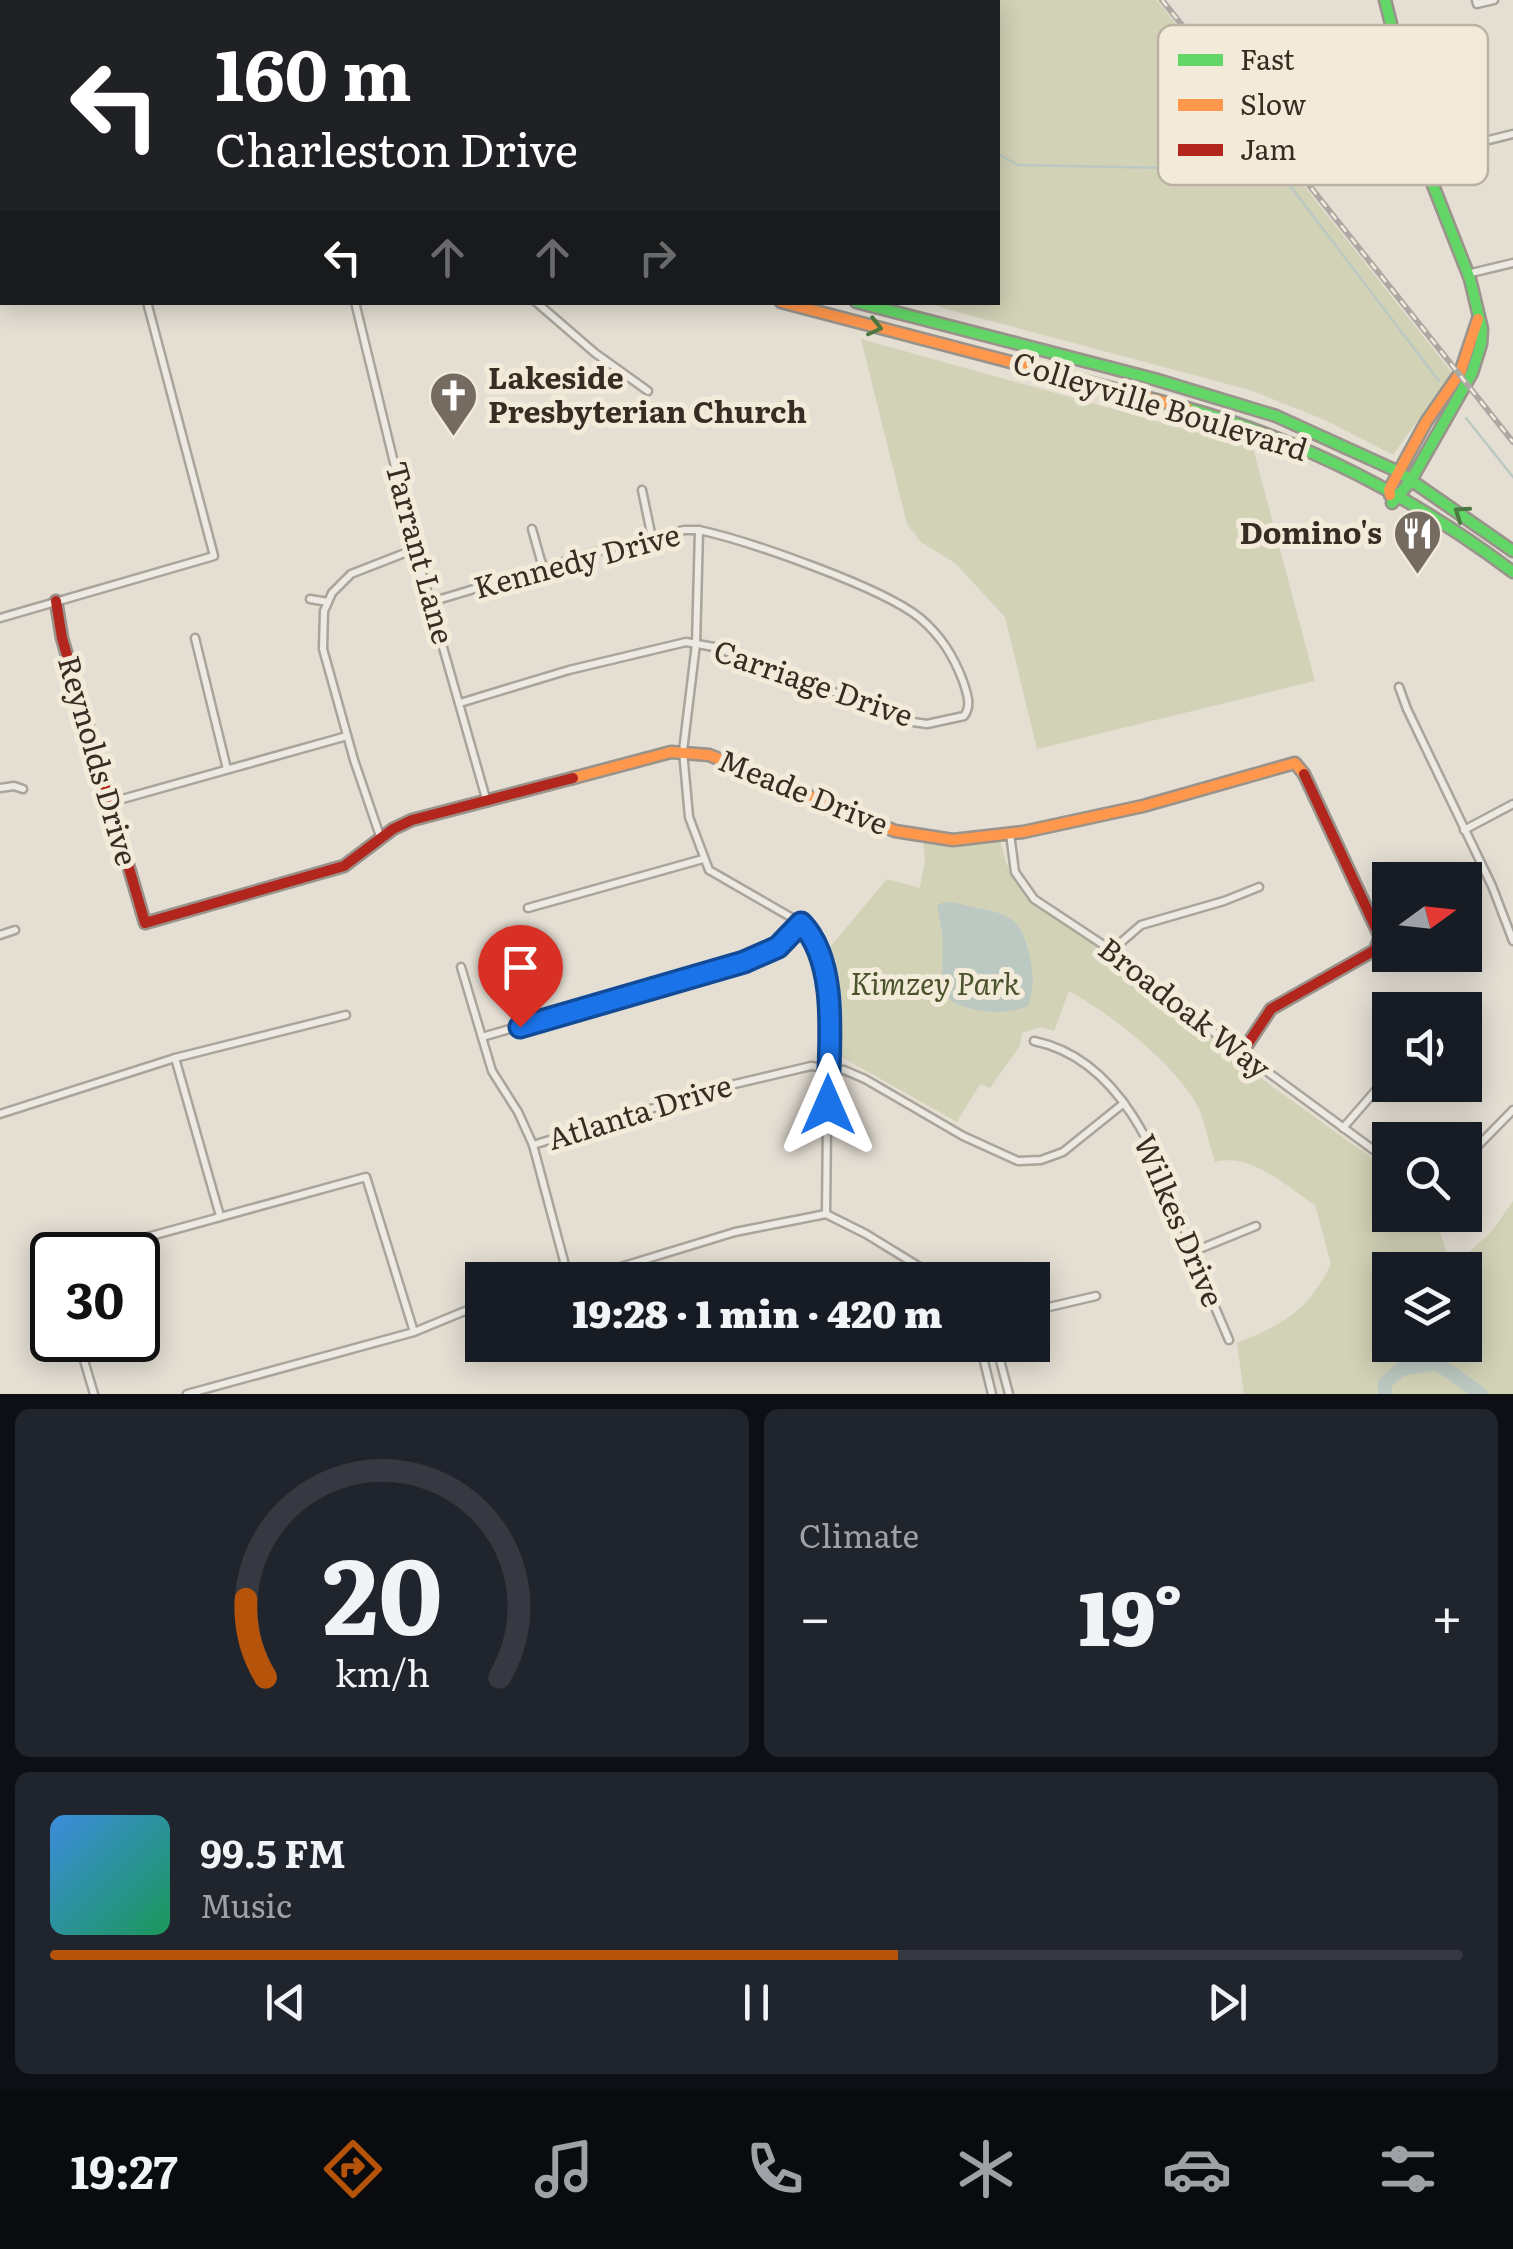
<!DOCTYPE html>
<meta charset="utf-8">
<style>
:root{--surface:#171b24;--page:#20242c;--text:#f1f3f6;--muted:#9ea1a6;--line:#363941;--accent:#b45309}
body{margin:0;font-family:Literata,serif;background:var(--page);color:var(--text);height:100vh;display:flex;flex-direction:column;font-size:38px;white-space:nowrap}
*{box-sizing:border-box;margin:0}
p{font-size:32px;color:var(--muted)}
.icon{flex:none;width:55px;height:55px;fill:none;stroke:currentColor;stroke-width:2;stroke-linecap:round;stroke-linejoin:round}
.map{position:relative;height:1394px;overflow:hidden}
.panel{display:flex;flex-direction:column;gap:15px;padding:15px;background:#0d0f14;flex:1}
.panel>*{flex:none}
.banner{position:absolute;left:0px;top:0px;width:1000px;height:305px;box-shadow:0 5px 25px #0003;background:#202124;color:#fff;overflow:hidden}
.needle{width:65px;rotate:75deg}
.tools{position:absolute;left:1372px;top:862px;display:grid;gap:20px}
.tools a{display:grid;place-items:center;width:110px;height:110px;border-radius:0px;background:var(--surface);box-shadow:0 5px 25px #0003;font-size:50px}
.speed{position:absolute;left:30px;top:1232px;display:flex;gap:20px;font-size:50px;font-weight:700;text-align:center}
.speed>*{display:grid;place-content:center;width:130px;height:130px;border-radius:50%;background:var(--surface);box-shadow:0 5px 25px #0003;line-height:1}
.speed .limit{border:5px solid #111;border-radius:15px;background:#fff;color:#111}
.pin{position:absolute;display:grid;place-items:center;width:85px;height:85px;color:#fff;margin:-102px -42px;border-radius:50% 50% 50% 0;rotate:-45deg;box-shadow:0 0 10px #0007}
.pin .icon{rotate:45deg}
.me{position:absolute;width:110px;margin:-55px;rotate:0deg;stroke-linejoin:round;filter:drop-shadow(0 0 8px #0008)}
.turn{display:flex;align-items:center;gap:35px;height:210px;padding:0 50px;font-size:45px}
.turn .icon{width:130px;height:130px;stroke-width:2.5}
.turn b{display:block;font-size:70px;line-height:85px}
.lanes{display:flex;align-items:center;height:95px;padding:0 50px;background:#0003;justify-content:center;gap:50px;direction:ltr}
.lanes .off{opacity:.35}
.big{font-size:75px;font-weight:800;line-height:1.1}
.panel .card{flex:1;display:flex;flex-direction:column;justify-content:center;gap:15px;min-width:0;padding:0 35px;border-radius:15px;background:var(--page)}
.panel .dial{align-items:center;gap:0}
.dial svg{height:260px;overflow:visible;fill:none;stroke:var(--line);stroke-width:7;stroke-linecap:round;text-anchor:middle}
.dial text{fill:var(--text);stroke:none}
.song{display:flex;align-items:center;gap:30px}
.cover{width:120px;height:120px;border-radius:15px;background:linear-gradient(135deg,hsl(210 70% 55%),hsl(150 70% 35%))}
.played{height:10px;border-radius:5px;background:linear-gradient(90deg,var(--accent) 60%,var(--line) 60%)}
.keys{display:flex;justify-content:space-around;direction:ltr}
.heat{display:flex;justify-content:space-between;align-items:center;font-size:55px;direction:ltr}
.panel .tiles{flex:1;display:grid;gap:15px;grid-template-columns:1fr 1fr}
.card:last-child{grid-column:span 2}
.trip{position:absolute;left:465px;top:1262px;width:585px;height:100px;border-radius:0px;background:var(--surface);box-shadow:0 5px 25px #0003;font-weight:800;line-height:100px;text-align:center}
.tab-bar{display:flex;height:160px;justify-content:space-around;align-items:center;background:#090b0e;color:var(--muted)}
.tab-bar .icon{width:70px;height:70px}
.tab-bar .selected{color:var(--accent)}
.tab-bar b{font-size:45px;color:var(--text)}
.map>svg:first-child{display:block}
</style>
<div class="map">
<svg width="1513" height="1394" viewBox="0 0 1513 1394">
<rect width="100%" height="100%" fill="#e4ded3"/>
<g fill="#d2d2b7" fill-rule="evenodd">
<path d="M 836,0 L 1157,0 L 1452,373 L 1393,455 L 1325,420 L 1250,390 L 946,309 L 930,303 L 998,302 L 998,2 Z"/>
<path d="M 861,339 L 1253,448 L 1315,681 L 1037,749 L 1005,617 L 955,563 L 921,542 L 907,524 Z"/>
<path d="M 923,840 L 1000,840 L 1006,863 L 1026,898 L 1084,933 L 1270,1085 L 1390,1171 L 1390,1215 L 1434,1215 L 1448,1256 L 1465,1256 L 1492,1231 L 1513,1201 L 1513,1394 L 1244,1394 L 1237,1343 C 1285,1323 1307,1312 1331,1264 L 1315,1205 C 1286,1186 1251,1152 1215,1162 C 1209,1144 1205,1120 1196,1103 C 1171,1061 1111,1014 1069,991 L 1054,1031 L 1041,1027 L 1022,1033 L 1020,1046 L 990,1088 L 980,1084 L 957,1122 L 840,1056 L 836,976 L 830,947 L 887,879 L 920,888 L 925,860 ZM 1390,1270 L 1465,1270 L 1465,1345 L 1390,1345 Z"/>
</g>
<path fill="#bcc9c2" d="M 945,902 C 957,902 965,906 977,908 C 1014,914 1022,922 1030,958 C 1034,977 1034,988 1028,1006 C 1004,1016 968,1013 947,998 L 942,987 L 943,937 L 937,905 Z"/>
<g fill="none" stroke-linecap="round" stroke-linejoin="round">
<g stroke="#bcc9c2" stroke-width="2.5">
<path d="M 866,0 L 867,2"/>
<path d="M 998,154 L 1018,165 L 1278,170 L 1439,381"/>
<path d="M 1466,418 L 1513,477"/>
</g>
<path stroke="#bcc9c2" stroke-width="14" d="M 1385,1394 L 1385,1383 L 1401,1369 L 1437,1363 L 1481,1394"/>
<defs>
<g id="street">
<path d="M 608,0 L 612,2"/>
<path d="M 1476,0 L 1477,4 L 1494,0"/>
<path d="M 676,2 L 708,2"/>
<path d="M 730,2 L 731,0"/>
<path d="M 1424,156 L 1513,134"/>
<path d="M 1467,274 L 1513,263"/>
<path d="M 355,302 L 415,549 L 487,802"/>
<path d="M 536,302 L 595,353 L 648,391"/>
<path d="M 642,490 L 652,538"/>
<path d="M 532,529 L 543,568"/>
<path d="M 699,530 L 696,644 L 683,751 L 689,817 L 709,870 L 801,923 L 817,944 L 823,960 L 828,1033 L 826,1214"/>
<path d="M 310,599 L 328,602"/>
<path d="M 431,602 L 599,551 L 684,530 L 699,530 C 749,541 882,587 920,618 C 941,636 953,655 963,681 C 967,693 972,706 964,716 L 927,724 L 899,720 L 806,680 L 714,647 L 686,642 L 569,670 L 460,703"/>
<path d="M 0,618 L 214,556 L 147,302"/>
<path d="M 195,638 L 227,769"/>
<path d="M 1399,687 L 1407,709 L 1492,886 L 1513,941"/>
<path d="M 0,788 L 14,786 L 23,789"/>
<path d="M 108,803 L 347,736"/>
<path d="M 1464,830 L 1513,804"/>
<path d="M 1010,834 L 1015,872 L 1034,899 L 1102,944 L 1144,981 L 1390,1162"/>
<path d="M 381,839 L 354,760 L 323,649 L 324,611 L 332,593 L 351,574 L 415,549"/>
<path d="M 528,908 L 703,859"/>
<path d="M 0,935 L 15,930"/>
<path d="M 1111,951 L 1141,925 L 1224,901 L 1259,887"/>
<path d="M 461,967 L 492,1071 L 518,1112 L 533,1145 L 569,1280"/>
<path d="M 482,1037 L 743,962 L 778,947 L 801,923"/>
<path d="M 1034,1041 C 1127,1060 1162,1169 1191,1247 C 1202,1279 1216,1309 1229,1340"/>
<path d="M 175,1058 L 220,1216"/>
<path d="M 0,1114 L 175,1058 L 346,1015"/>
<path d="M 1343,1128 L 1390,1074"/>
<path d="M 533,1145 L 722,1087 L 811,1066 L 844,1070 L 865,1079 L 963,1136 L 1018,1161 L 1041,1160 L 1063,1152 L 1124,1103"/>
<path d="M 1465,1159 L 1513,1110"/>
<path d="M 826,1214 L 866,1234 L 941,1280"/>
<path d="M 1192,1252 L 1256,1226"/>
<path d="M 82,1255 L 366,1177 L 414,1332"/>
<path d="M 578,1280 L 735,1232 L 826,1214"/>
<path d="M 1032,1311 L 1096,1296"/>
<path d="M 78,1340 L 94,1394"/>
<path d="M 980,1345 L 992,1394"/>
<path d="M 996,1345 L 1009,1394"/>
<path d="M 187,1394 L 414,1332 L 482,1304"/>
</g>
<g id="fast">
<path d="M 1385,0 L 1429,175 L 1470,279 L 1482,329 L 1481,344 L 1472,373 L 1410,482 L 1392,503"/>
<path d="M 856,302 L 1154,379 L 1276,416 L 1399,472 L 1513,551"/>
<path d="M 1187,408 C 1308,442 1413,497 1513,572"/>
</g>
<g id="slow">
<path d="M 781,302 L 1187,408"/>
<path d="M 1390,495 L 1389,490 L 1426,422 L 1460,373 L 1478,319"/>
<path d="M 573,778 L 671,752 L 709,755 L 895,831 L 953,840 L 1023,832 L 1143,806 L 1295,763 L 1304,774"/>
</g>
<g id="jam">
<path d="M 0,79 L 2,80"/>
<path d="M 0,98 L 2,99"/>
<path d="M 56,601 L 62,638 L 145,923 L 344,866 L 393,829 L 412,820 L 573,778"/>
<path d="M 1241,1054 L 1271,1009 L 1375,950 L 1380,937 L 1304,774"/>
</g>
</defs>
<use href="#street" stroke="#aaa49b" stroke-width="11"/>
<use href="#fast" stroke="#99938b" stroke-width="15"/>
<use href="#slow" stroke="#99938b" stroke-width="15"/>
<use href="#jam" stroke="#99938b" stroke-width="15"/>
<use href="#street" stroke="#eceae3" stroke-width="6"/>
<use href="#fast" stroke="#63d668" stroke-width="10"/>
<use href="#slow" stroke="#ff974d" stroke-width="10"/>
<use href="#jam" stroke="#b3261e" stroke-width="10"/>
<defs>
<path id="rail" d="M 1162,0 L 1513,442"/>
</defs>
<use href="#rail" stroke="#ada8a3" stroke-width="6"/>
<use href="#rail" stroke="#f3ebda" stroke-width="2.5" stroke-dasharray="8" stroke-linecap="butt"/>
</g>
<defs><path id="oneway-chevron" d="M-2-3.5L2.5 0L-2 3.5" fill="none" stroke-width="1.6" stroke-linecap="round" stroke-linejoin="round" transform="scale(2.5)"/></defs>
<g stroke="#4c7942">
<use href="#oneway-chevron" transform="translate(875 327) rotate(14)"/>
<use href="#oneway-chevron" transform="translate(1461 513) rotate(-145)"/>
</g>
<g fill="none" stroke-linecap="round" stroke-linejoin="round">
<defs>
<path id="route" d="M 520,1027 L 744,962 L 778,947 L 801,923 C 841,964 828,1051 828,1105"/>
</defs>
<use href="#route" stroke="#114b97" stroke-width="25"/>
<use href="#route" stroke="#1a73e8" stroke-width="18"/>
</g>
<defs>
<symbol id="church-pin" viewBox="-11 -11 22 30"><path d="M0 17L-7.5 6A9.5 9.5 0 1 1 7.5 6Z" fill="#756b61" stroke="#f3ebda"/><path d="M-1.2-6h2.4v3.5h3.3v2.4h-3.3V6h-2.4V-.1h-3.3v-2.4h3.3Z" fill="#fff"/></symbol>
<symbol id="restaurant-pin" viewBox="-11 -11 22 30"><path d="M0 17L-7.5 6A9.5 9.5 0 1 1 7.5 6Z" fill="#756b61" stroke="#f3ebda"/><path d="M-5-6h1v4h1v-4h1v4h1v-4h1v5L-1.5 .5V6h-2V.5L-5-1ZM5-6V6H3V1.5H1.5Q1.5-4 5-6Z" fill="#fff"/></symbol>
</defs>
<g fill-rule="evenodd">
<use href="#church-pin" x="426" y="368" width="55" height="75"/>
<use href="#restaurant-pin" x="1390" y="506" width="55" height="75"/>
</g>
<g text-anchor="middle" stroke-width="10" stroke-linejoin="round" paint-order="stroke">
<g font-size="30" font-weight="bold" fill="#392d23" stroke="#f3ebda" text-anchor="start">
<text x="488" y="389">Lakeside<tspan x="488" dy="34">Presbyterian Church</tspan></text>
<text x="1382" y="544" text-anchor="end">Domino's</text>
</g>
<g font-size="30" fill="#392d23" stroke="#f3ebda">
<text transform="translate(1160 407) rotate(17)" y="10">Colleyville Boulevard</text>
<text transform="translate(419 553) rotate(75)" y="10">Tarrant Lane</text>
<text transform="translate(577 562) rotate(-15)" y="10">Kennedy Drive</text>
<text transform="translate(813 684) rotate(19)" y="10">Carriage Drive</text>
<text transform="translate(97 761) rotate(74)" y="10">Reynolds Drive</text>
<text transform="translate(803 793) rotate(22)" y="10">Meade Drive</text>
<text transform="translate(1184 1009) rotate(38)" y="10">Broadoak Way</text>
<text transform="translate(640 1113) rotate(-17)" y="10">Atlanta Drive</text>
<text transform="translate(1178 1221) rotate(67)" y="10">Wilkes Drive</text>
</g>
<g font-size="30" font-style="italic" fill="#4a532c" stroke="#f3ebda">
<text x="935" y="995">Kimzey Park</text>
</g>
</g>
<rect x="1158" y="25" width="330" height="160" rx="15" fill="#f3ebda" stroke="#bbb2a3" stroke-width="2.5"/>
<rect x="1178" y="54" width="45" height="12" fill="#63d668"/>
<rect x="1178" y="99" width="45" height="12" fill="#ff974d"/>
<rect x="1178" y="144" width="45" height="12" fill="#b3261e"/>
<g font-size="28" fill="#392d23">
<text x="1240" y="70">Fast</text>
<text x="1240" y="115">Slow</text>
<text x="1240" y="160">Jam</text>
</g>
</svg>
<div class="tools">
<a><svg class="needle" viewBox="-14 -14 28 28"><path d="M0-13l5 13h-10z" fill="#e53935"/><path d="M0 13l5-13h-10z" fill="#9ea1a6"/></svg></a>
<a><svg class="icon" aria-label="sound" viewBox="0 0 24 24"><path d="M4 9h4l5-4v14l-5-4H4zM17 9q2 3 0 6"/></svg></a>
<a><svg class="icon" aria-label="search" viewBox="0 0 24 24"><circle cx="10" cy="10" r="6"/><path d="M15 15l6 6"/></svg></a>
<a><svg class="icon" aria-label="layers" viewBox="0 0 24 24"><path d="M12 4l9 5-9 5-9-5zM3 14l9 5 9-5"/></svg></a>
</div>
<div class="speed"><div class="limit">30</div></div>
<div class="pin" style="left:520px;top:1027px;background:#d93025"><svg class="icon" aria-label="arrive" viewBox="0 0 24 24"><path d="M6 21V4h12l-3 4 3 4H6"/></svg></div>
<svg class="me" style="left:828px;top:1105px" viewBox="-20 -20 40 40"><path d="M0-17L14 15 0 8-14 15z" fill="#1a73e8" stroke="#fff" stroke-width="4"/></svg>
<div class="trip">19:28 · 1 min · 420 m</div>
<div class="banner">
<div class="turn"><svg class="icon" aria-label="left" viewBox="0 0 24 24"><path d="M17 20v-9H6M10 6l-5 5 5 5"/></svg><div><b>160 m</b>Charleston Drive</div></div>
<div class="lanes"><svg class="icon" aria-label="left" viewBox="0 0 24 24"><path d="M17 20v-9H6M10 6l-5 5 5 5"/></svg><svg class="icon off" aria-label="ahead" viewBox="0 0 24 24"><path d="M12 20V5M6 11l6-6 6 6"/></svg><svg class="icon off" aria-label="ahead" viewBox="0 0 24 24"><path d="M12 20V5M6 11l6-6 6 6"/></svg><svg class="icon off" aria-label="right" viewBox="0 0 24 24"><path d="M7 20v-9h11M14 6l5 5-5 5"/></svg></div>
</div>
</div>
<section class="panel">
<div class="tiles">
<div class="card dial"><svg viewBox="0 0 100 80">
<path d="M14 69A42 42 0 1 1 86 69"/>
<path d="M14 69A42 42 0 0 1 8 45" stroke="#b45309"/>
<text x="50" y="56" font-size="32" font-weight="700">20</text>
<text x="50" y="72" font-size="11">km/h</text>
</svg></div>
<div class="card"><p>Climate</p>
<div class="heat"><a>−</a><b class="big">19°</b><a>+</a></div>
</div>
<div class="card">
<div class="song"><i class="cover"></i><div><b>99.5 FM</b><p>Music</p></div></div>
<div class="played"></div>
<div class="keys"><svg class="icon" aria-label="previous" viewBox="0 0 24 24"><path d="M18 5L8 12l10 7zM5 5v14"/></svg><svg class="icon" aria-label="pause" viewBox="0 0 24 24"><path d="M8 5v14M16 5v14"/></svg><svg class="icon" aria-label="next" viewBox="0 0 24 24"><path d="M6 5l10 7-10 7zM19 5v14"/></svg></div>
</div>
</div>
</section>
<nav class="tab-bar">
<b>19:27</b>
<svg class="icon selected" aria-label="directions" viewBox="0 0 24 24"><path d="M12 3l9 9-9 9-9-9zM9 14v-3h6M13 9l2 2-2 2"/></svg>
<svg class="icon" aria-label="music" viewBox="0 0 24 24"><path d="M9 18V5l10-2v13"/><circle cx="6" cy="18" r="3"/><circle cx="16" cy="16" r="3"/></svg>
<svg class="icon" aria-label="phone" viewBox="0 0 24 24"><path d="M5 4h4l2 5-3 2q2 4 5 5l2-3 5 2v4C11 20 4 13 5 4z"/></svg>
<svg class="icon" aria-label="climate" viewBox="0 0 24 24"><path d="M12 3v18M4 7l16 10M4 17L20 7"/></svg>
<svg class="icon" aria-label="car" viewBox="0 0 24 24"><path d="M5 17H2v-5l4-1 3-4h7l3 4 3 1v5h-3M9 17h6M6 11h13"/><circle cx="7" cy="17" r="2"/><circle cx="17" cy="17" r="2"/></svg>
<svg class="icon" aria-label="filters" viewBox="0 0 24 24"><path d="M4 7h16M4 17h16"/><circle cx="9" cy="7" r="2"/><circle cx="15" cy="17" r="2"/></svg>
</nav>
